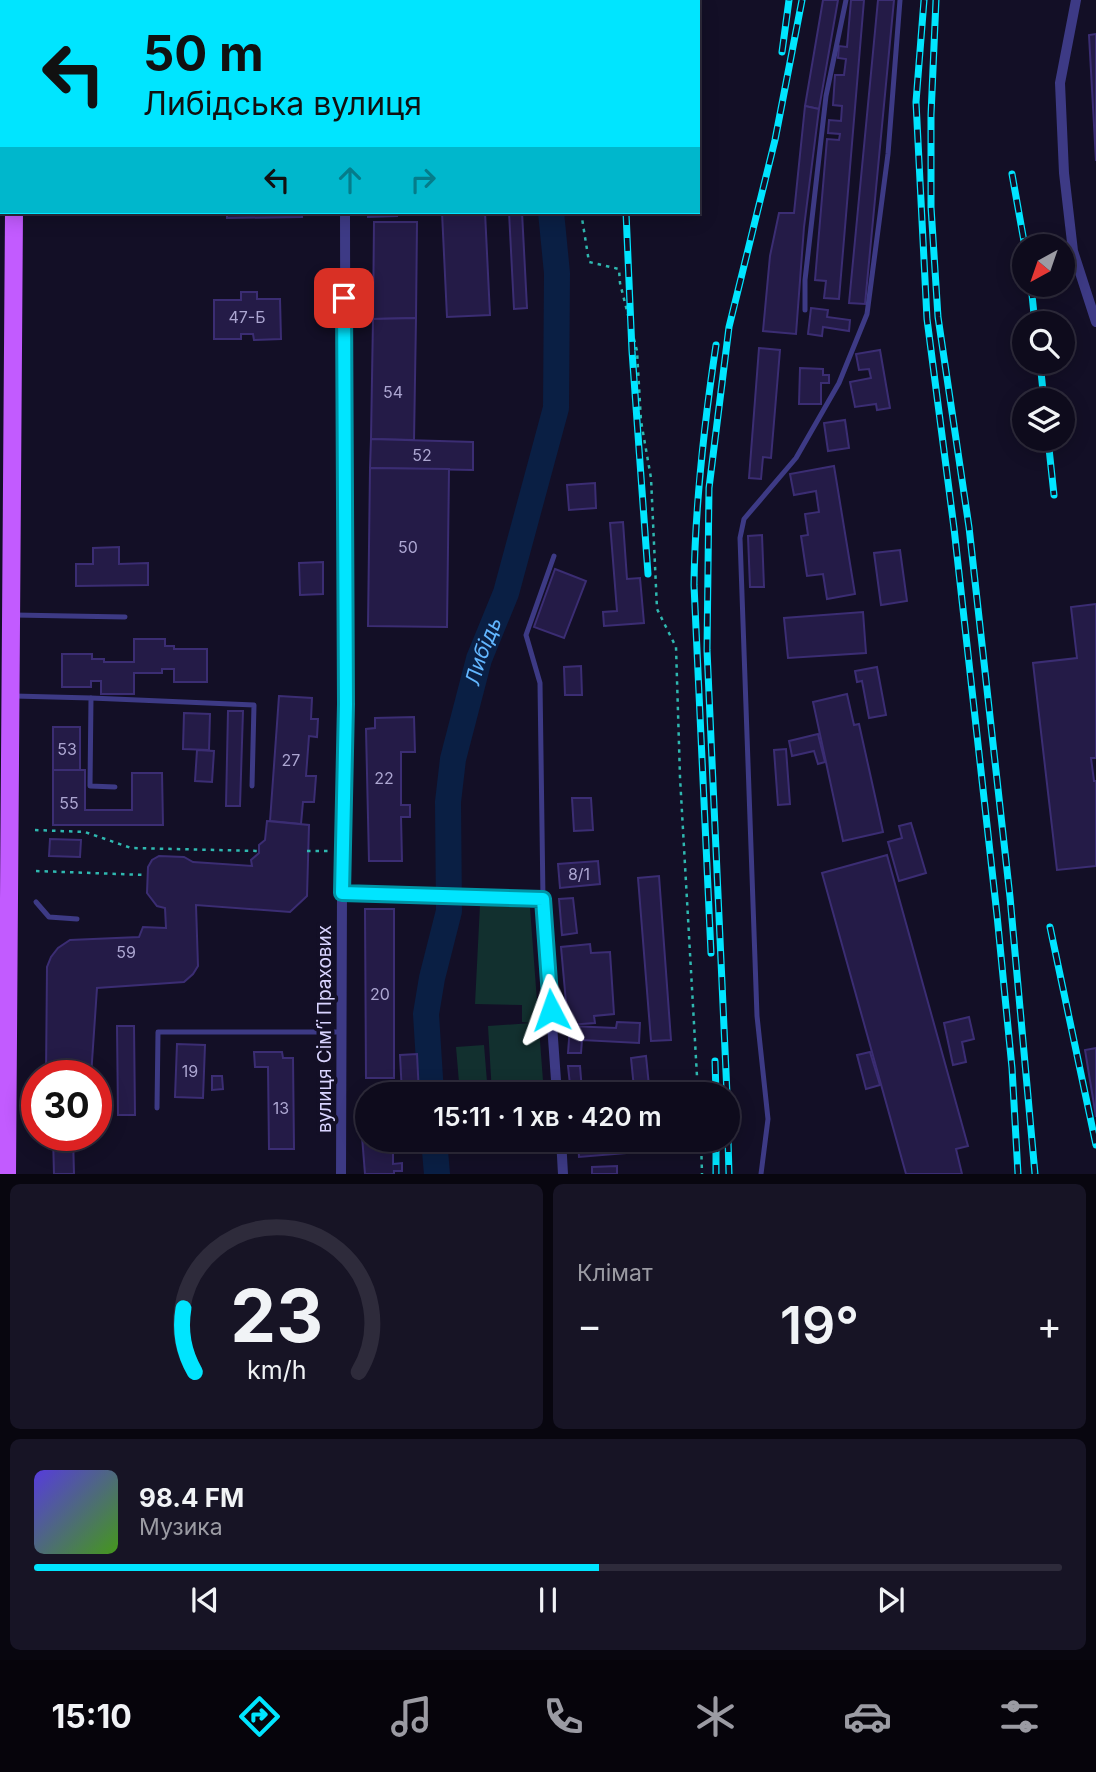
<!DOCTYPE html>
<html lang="uk">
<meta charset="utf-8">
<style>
:root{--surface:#0e0b1c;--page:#171425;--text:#f1f3f6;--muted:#9b9ba3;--line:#2e2b3b;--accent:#00e5ff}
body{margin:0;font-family:Inter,sans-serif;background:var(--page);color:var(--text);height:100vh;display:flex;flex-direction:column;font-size:26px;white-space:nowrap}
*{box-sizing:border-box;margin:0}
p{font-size:23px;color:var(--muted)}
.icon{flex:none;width:38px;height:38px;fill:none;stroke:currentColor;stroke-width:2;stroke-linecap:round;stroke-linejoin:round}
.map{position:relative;height:1174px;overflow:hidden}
.drawer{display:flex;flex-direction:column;gap:10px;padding:10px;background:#08060f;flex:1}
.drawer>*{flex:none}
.top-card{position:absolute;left:0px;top:0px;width:700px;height:214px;box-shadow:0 4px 18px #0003,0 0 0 2px var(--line);background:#00e5ff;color:#111;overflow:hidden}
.needle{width:46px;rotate:220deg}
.buttons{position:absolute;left:1012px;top:234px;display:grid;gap:14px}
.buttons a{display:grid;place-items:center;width:63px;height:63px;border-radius:50%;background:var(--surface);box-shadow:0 4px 18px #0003,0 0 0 2px var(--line);font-size:35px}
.speed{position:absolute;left:21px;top:1060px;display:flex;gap:14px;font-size:35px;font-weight:700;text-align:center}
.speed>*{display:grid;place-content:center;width:91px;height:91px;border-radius:50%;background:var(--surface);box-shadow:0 4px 18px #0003,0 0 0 2px var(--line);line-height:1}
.speed .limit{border:10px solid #d22;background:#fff;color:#111}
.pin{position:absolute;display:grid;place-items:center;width:60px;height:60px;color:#fff;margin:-30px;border-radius:14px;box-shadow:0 4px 10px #0006}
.me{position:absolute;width:77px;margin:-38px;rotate:356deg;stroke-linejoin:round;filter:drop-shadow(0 0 5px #0008)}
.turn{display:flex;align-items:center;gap:24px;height:147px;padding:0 28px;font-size:32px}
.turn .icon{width:91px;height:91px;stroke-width:2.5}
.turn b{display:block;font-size:49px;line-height:60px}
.lanes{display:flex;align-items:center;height:66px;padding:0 28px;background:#0003;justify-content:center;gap:35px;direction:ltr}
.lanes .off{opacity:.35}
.big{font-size:52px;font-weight:600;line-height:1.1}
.drawer .card{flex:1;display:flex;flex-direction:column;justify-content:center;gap:10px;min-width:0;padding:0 24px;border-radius:10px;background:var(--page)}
.drawer .dial{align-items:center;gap:0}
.dial svg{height:182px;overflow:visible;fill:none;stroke:var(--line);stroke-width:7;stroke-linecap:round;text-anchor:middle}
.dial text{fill:var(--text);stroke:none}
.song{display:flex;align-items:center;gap:21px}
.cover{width:84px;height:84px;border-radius:10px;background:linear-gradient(135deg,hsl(250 70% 55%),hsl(100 70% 35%))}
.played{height:7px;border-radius:4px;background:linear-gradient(90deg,var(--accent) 55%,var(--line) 55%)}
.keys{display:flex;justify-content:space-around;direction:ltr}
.heat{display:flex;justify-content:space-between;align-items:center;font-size:38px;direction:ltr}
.drawer .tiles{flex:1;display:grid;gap:10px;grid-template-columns:1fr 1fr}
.card:last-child{grid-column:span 2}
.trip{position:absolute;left:355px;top:1082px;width:385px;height:70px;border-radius:35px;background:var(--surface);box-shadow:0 4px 18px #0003,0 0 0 2px var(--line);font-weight:600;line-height:70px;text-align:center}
.tabs{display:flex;height:112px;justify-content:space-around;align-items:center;background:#06040b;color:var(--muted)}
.tabs .icon{width:49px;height:49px}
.tabs .current{color:var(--accent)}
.tabs b{font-size:32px;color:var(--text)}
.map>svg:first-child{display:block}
</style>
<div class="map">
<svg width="1096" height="1174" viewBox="0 0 1096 1174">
<rect width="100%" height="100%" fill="#130f26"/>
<g fill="#12302f">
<path d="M 480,905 L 530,908 L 544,1094 L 492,1094 L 488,1026 L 532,1023 L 522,1022 L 522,1005 L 475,1004 Z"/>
<path d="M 484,1045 L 488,1094 L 460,1094 L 456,1047 Z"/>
</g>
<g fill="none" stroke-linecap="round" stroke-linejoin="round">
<g stroke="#0a1f44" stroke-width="26">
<path d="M 500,0 L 500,2"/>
<path id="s1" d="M 431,1094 L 426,1014 L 432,978 L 449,911 L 448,802 L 453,759 L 479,659 L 506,593 L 556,408 L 557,273 L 551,212"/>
<path d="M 434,1139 L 437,1174"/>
</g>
</g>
<g fill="#241b47" stroke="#3b2d73" stroke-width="2">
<path d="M 823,0 L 838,0 L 819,109 L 805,106 Z"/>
<path d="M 851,0 L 864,0 L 839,299 L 824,298 L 826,281 L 815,280 L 827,139 L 839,140 L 840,134 L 828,133 L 829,120 L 841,121 L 842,106 L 833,105 L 835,75 L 844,75 L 846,59 L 838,58 L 839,46 L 847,47 Z"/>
<path d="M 878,0 L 894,0 L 865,304 L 849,303 Z"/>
<path d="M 1096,34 L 1096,161 L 1089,35 Z"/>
<path d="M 805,106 L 819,109 L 804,227 L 796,334 L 763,331 L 770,256 L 779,213 L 794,213 Z"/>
<path d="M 227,212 L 302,212 L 302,217 L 227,218 Z"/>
<path d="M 368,212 L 397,212 L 397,216 L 368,217 Z"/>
<path d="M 442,212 L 485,212 L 490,315 L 447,317 Z"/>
<path d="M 509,212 L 522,212 L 527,308 L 514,309 Z"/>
<path d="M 374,222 L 417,222 L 416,318 L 373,319 Z"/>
<path d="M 241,292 L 257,292 L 257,299 L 280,299 L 281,339 L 254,340 L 253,334 L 241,334 L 241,339 L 214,339 L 214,300 L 241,300 Z"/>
<path d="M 811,308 L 828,310 L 827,317 L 850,320 L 849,331 L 823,327 L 822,336 L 808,334 Z"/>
<path d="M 416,318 L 414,440 L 371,439 L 373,319 Z"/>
<path d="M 759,348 L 780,350 L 771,458 L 763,457 L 761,479 L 749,478 Z"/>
<path d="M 880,350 L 890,408 L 877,410 L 876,404 L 855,407 L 850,382 L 871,378 L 869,369 L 859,370 L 856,354 Z"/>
<path d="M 800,368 L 823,369 L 823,375 L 829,375 L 829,383 L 821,383 L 821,404 L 799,404 Z"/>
<path d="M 845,420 L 849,448 L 828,451 L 824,423 Z"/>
<path d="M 371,439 L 473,442 L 473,470 L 370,468 Z"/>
<path d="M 834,466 L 855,594 L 827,599 L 823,574 L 807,576 L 801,536 L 808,535 L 805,514 L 819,512 L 816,491 L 794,495 L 790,474 Z"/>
<path d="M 370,468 L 449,469 L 447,627 L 368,626 Z"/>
<path d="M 595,483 L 596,508 L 569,510 L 567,485 Z"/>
<path d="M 623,522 L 627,579 L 640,578 L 644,623 L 604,626 L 603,612 L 617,611 L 610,523 Z"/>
<path d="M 762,535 L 764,587 L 750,587 L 748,536 Z"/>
<path d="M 119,547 L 119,564 L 148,563 L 148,585 L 76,586 L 76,564 L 93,564 L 93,548 Z"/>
<path d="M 900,550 L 907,601 L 881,605 L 874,553 Z"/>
<path d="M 323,562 L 323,594 L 300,595 L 299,563 Z"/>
<path d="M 555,569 L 586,581 L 564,638 L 534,627 Z"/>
<path d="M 1096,604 L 1096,758 L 1091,758 L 1094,781 L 1096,781 L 1096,866 L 1057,870 L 1033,663 L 1077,658 L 1071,607 Z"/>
<path d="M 863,612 L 866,653 L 788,658 L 784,618 Z"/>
<path d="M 134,639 L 165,639 L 165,646 L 174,646 L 174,649 L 207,649 L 207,682 L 174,682 L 174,669 L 162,669 L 162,673 L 134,673 L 134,694 L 101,694 L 101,681 L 91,681 L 91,687 L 62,687 L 62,654 L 92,654 L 92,659 L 104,659 L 104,662 L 134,662 Z"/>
<path d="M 581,666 L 582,695 L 565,695 L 564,667 Z"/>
<path d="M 877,667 L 886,715 L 869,718 L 862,681 L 857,682 L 855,671 Z"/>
<path d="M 847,694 L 854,725 L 859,724 L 883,832 L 843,841 L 813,702 Z"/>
<path d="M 279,696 L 312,698 L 311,719 L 318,719 L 317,737 L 309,736 L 306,776 L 316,776 L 314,802 L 303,802 L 301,824 L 270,821 Z"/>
<path d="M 228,711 L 243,711 L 240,806 L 226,806 Z"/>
<path d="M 184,713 L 210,714 L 209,750 L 183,749 Z"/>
<path d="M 414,717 L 415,752 L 401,752 L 401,805 L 410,805 L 410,817 L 401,817 L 402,861 L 369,861 L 366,729 L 375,728 L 375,718 Z"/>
<rect x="53" y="727" width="27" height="43"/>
<path d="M 818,734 L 825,762 L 818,764 L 814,751 L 792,756 L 789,741 Z"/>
<path d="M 786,749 L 790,804 L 778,805 L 774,750 Z"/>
<path d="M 197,750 L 214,751 L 212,782 L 195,781 Z"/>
<path d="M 53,770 L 85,770 L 85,810 L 132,810 L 132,773 L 162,773 L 163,825 L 53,825 Z"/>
<path d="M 572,798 L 591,798 L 593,830 L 574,831 Z"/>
<path d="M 267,821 L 309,825 L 307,896 L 290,912 L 196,905 L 198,966 L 193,974 L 184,982 L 97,988 L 91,1076 L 46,1076 L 47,967 L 51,957 L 58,948 L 70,940 L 139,937 L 143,927 L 166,928 L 165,908 L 157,906 L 147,893 L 148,867 L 152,860 L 159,856 L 184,857 L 193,862 L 252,866 L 251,860 L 259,853 L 259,845 L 265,840 Z"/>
<path d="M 911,823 L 926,873 L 899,881 L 888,842 L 902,838 L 899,826 Z"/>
<path d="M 50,839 L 81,840 L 80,857 L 49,856 Z"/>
<path d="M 887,855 L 968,1146 L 956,1149 L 962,1174 L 906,1174 L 822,873 Z"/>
<path d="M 598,861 L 600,884 L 560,888 L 558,864 Z"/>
<path d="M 659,876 L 671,1040 L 651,1041 L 638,878 Z"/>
<path d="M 573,898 L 577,933 L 562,935 L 559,899 Z"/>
<path d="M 365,909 L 394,909 L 394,1078 L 366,1078 Z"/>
<path d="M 590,944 L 591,953 L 610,952 L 614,1014 L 594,1016 L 595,1023 L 568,1025 L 561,947 Z"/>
<path d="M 969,1017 L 974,1039 L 962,1042 L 966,1062 L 953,1065 L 944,1023 Z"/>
<path d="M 617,1022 L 640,1023 L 639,1043 L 582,1040 L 581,1053 L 568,1053 L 570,1026 L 616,1028 Z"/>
<path d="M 117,1026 L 134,1026 L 135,1115 L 118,1115 Z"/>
<path d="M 177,1044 L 205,1045 L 203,1098 L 175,1097 Z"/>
<path d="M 1096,1048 L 1096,1117 L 1085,1050 Z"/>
<path d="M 254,1052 L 282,1052 L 283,1058 L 293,1058 L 294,1149 L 269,1149 L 268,1067 L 255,1067 Z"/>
<path d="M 870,1052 L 880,1085 L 866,1089 L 857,1055 Z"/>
<path d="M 417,1054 L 419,1094 L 402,1094 L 400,1055 Z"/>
<path d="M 646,1056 L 649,1086 L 634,1088 L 631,1058 Z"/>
<path d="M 568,1066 L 580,1066 L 582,1091 L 602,1089 L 602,1094 L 571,1094 Z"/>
<path d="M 212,1076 L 222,1076 L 223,1089 L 212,1090 Z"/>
<path d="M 365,1123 L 368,1123 L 368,1139 L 397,1139 L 397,1148 L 393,1148 L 393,1164 L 402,1163 L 402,1171 L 394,1171 L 394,1174 L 365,1174 L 362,1136 L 365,1136 Z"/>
<path d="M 53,1136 L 73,1136 L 74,1174 L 54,1174 Z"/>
<path d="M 578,1139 L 649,1139 L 650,1151 L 579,1157 Z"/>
<path d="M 617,1166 L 617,1174 L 592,1174 L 592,1167 Z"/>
</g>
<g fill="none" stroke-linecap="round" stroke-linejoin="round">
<g stroke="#2fb8b0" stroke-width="2.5" stroke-dasharray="3.5 5" stroke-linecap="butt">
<path d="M 122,0 L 122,2"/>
<path d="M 531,0 L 532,2"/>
<path d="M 130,2 L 139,0"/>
<path d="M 0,140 L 2,140"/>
<path d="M 581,212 L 589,262 L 619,269 L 620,283 L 637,351 L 641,421 L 651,478 L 657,609 L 676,647 L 680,777 L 698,1094"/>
<path d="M 35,830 L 85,832 L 131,848 L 259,851"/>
<path d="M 307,851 L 332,851"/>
<path d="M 36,871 L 146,875"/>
<path d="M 24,1110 L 36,1111"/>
<path d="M 701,1139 L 702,1174"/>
</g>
<g stroke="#3d3a85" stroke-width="5">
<path d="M 168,0 L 169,2"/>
<path d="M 406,0 L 414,2"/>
<path d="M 479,0 L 480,2"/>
<path d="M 0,89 L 2,89"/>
<path d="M 0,185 L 2,185"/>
<path d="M 805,310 L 805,280 L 826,96 L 846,0"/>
<path d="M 14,615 L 125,617"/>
<path d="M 14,696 L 91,698 L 90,786 L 115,787"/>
<path d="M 91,698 L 254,705 L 252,786"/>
<path d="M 543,899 L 540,683 L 526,635 L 554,556"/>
<path d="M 36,902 L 49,917 L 77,919"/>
<path d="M 157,1108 L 158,1032 L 341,1032"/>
<path d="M 761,1174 L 768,1119 L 757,1016 L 740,538 L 744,519 L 796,458 L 839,383 L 867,314 L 888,154 L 900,0"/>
</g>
<g stroke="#3d3a85" stroke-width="10">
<path d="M 226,0 L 227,2"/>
<path d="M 1076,0 L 1060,83 L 1064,173 L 1073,251 L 1096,322"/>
<path d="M 342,893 L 543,899 L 557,1094"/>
<path d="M 561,1139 L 563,1174"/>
<path d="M 341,1174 L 342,893 L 346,704 L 345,212"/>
</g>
<g stroke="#c25bff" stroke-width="18">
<path d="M 16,2 L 16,0"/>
<path d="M 7,1174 L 14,212"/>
</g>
<defs>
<g id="rail">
<path d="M 924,0 L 916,102 L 927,319 L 954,528 L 997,915 L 1012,1068 L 1018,1174"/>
<path d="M 936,0 L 931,115 L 931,207 L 938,317 L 969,527 L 1010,897 L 1035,1174"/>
<path d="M 782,52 L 789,0"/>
<path d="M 1012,174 L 1025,247"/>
<path d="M 626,212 L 632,351 L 648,574"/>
<path d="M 1031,285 L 1035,324"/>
<path d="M 1040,362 L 1044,401"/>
<path d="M 1048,439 L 1054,495"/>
<path d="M 1050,927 L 1096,1145"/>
<path d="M 711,953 L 694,585 C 695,504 704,425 716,345"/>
<path d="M 715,1061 L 716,1094"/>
<path d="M 727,1094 L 707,650 L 709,488 L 729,327 L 775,140 L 802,0"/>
<path d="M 716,1139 L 716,1174"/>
<path d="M 728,1139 L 729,1174"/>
</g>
</defs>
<use href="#rail" stroke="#00e5ff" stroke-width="7"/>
<use href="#rail" stroke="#130f26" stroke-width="4.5" stroke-dasharray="13" stroke-linecap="butt"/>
</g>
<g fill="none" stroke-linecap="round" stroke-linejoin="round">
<defs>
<path id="route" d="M 344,298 L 346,704 L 342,893 L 543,899 L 551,1010"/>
</defs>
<use href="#route" stroke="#0095a6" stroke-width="18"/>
<use href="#route" stroke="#00e5ff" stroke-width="12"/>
</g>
<g text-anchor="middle" stroke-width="7" stroke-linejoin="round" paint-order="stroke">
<g font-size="16" fill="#aca6d1">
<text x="247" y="323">47-Б</text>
<text x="393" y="398">54</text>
<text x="422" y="461">52</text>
<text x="408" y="553">50</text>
<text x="67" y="755">53</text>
<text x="291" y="766">27</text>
<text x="384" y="784">22</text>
<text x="69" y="809">55</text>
<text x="579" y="880">8/1</text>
<text x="126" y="958">59</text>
<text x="380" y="1000">20</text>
<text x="190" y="1077">19</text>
<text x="281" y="1114">13</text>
</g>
<g font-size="19" fill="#d9d4ff" stroke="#130f26">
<text transform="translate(324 1029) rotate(-90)" y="7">вулиця Сімʼї Прахових</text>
</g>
<g font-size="21" font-style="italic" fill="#62b6ff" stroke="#130f26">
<text dy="7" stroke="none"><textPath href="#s1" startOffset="450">Либідь</textPath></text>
</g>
</g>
</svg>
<div class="buttons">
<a><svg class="needle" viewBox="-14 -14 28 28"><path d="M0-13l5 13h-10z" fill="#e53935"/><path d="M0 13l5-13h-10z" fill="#9b9ba3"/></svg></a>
<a><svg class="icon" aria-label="search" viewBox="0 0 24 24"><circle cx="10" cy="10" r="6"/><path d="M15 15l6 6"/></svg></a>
<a><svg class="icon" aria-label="layers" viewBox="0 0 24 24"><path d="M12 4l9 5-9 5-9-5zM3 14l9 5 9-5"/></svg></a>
</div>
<div class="speed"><div class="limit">30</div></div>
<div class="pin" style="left:344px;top:298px;background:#d93025"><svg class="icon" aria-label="arrive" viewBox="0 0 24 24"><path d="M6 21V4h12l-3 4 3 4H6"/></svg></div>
<svg class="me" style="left:551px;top:1010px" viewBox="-20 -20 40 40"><path d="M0-17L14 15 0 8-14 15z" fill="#00e5ff" stroke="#fff" stroke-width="4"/></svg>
<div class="trip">15:11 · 1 хв · 420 m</div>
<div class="top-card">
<div class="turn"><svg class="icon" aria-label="left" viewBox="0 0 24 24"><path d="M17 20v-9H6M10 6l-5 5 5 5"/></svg><div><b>50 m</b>Либідська вулиця</div></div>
<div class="lanes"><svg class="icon" aria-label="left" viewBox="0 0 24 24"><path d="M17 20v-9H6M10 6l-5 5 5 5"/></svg><svg class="icon off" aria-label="ahead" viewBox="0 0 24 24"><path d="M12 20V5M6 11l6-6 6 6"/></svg><svg class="icon off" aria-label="right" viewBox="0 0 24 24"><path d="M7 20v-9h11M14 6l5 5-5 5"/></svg></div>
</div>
</div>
<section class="drawer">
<div class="tiles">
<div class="card dial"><svg viewBox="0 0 100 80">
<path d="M14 69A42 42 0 1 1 86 69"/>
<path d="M14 69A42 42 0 0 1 9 41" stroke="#00e5ff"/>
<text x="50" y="56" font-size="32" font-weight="700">23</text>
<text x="50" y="72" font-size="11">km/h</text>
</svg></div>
<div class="card"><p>Клімат</p>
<div class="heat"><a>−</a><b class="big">19°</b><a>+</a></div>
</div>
<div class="card">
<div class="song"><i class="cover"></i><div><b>98.4 FM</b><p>Музика</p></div></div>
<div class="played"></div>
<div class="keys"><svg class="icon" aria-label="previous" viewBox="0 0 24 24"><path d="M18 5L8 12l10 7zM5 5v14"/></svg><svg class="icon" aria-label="pause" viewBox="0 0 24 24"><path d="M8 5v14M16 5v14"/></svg><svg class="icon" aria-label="next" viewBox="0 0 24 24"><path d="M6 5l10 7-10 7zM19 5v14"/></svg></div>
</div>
</div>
</section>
<nav class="tabs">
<b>15:10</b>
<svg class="icon current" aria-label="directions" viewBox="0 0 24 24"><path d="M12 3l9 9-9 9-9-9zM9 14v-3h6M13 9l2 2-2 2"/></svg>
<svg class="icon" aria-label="music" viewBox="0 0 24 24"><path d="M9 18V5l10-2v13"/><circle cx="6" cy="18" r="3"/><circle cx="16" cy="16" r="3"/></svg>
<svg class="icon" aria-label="phone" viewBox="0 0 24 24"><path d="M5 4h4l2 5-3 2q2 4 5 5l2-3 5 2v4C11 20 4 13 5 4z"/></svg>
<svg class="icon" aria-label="climate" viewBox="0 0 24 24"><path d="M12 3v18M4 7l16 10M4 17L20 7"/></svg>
<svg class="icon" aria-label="car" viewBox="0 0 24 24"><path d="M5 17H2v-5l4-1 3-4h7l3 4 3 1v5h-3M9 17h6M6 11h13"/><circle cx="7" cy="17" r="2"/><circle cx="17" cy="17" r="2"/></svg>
<svg class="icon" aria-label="filters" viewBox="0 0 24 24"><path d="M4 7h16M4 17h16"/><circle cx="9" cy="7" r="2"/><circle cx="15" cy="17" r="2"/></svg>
</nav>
